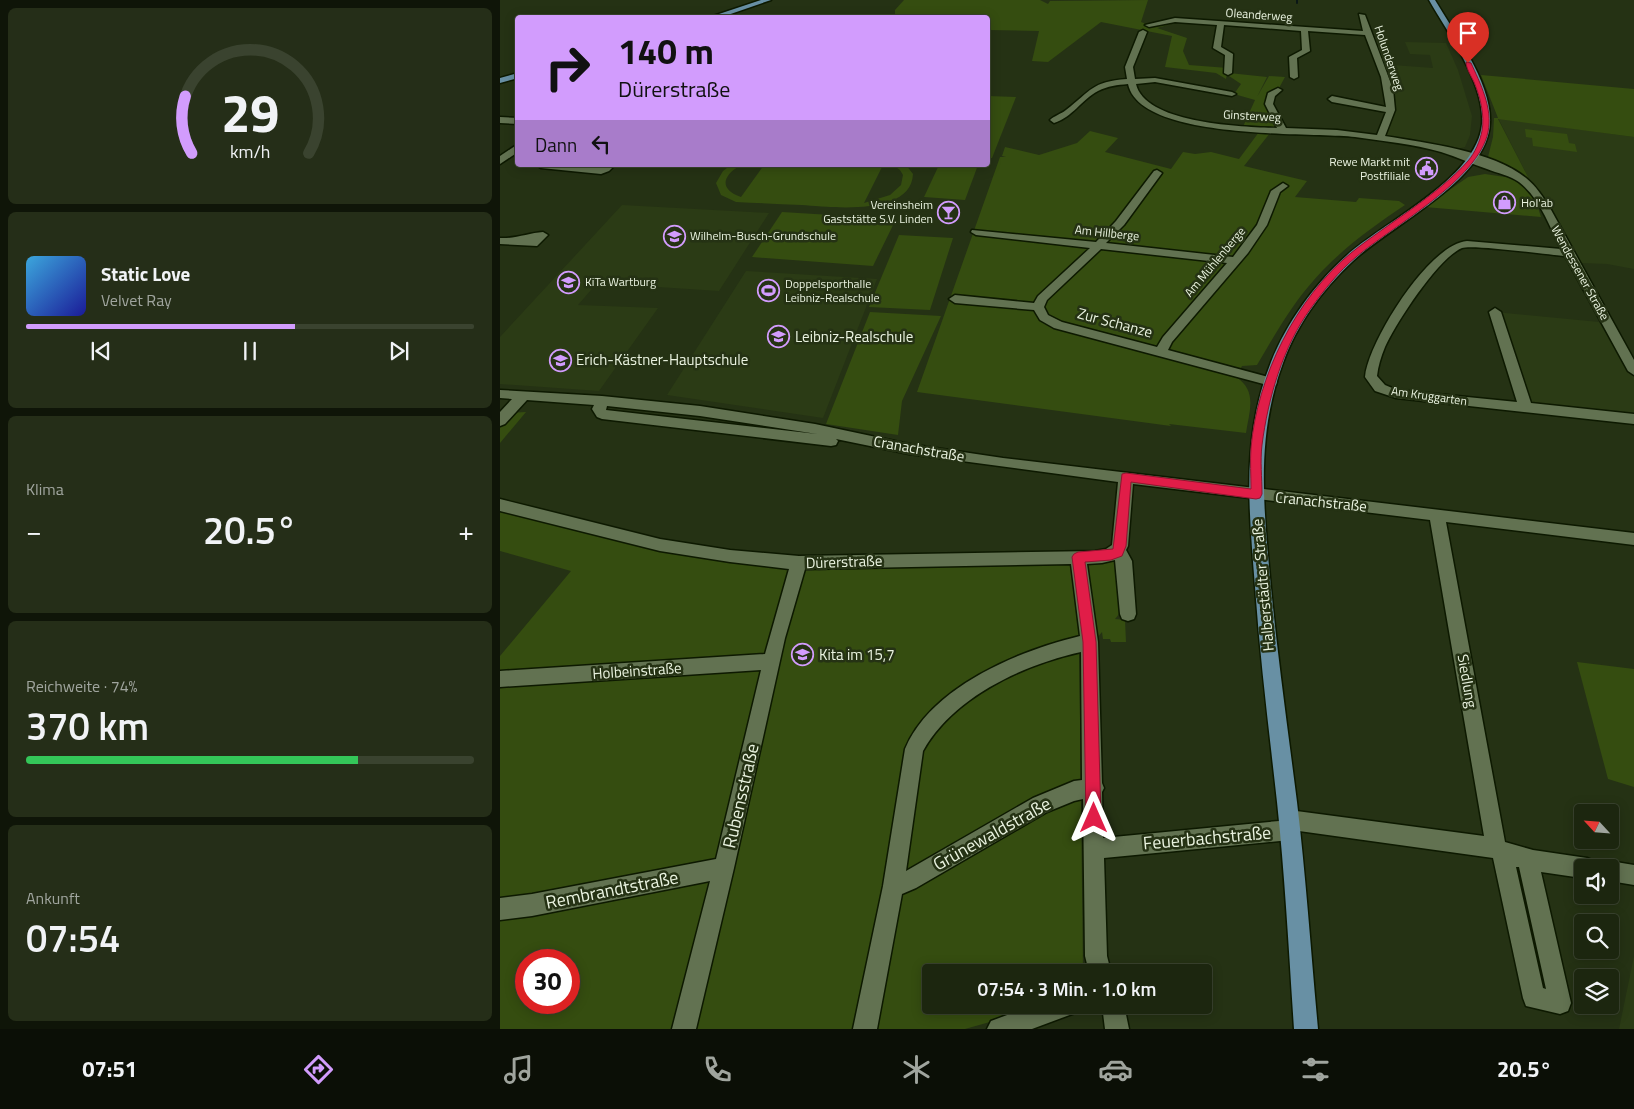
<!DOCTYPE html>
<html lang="de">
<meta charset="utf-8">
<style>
:root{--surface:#1c260f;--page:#252e18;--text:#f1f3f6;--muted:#a0a59e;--line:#3a432f;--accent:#d29cfd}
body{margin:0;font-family:"Titillium Web",sans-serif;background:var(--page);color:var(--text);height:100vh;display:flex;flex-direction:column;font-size:19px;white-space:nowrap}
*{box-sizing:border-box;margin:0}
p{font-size:16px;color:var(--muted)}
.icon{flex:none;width:28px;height:28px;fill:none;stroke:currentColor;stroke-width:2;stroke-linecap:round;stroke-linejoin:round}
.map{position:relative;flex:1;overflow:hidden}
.drawer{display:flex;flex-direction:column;gap:8px;padding:8px;background:#0f1508;width:500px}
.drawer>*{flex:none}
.hud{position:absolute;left:15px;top:15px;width:475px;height:152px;border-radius:5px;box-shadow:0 2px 12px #0003,0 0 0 1px var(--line);background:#d29cfd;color:#111;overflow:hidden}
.needle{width:32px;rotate:296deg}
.tools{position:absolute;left:1074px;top:804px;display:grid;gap:10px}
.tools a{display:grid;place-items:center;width:45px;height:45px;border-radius:5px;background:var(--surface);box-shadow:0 2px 12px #0003,0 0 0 1px var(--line);font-size:25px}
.speed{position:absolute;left:15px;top:949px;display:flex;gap:10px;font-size:25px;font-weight:700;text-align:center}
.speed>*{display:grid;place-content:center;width:65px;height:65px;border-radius:50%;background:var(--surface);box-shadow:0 2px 12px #0003,0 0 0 1px var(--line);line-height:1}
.speed .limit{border:8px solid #d22;background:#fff;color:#111}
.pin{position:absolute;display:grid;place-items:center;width:42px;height:42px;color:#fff;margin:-51px -21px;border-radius:50% 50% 50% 0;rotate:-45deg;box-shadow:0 0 5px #0007}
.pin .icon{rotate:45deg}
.me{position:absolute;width:55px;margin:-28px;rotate:0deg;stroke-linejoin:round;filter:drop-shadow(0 0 4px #0008)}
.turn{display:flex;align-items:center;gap:18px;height:105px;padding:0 20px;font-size:22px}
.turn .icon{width:65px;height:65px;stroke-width:2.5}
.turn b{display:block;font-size:35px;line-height:42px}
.then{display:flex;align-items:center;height:48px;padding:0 20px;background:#0003;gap:10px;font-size:19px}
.big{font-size:38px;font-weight:600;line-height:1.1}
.drawer .tile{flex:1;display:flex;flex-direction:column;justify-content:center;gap:8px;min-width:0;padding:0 18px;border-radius:8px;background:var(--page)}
.drawer .dial{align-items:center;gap:0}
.dial svg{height:130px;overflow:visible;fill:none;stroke:var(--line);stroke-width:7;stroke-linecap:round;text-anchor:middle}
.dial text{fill:var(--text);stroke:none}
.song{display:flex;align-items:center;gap:15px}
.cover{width:60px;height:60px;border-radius:8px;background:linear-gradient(135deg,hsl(200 70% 55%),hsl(240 70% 35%))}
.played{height:5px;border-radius:2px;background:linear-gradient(90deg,var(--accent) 60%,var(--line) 60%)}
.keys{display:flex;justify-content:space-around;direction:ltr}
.heat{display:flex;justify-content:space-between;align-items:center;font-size:28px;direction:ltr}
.charge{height:8px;border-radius:4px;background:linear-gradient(90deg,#34c759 74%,var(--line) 0)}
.trip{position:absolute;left:422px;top:964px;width:290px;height:50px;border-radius:5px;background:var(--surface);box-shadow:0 2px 12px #0003,0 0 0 1px var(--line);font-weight:600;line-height:50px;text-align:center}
.tab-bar{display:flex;height:80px;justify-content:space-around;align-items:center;background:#0b0f06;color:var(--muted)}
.tab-bar .icon{width:35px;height:35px}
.tab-bar .on{color:var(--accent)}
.tab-bar b{font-size:22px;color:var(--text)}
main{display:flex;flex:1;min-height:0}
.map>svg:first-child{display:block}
</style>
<main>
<section class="drawer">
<div class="tile dial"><svg viewBox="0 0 100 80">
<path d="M14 69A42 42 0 1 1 86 69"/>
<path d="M14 69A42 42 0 0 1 10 34" stroke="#d29cfd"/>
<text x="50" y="56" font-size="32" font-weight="700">29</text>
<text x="50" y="72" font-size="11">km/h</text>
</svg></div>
<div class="tile">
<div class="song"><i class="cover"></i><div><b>Static Love</b><p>Velvet Ray</p></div></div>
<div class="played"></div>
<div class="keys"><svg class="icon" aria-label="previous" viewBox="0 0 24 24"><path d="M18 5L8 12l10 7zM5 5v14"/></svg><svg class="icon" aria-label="pause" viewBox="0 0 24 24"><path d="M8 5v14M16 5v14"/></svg><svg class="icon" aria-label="next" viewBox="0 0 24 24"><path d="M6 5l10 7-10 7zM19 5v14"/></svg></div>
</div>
<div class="tile"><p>Klima</p>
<div class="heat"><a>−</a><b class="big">20.5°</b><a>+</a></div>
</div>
<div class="tile"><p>Reichweite · 74%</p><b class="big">370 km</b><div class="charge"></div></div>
<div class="tile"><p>Ankunft</p><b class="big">07:54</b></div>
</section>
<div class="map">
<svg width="1134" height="1029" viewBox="0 0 1134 1029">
<rect width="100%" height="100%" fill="#253214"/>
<g fill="#2b3b15">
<path d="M 905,42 L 946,43 L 958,70 L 972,116 L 970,135 L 965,147 L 957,149 L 880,137 L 888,119 L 880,64 L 933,68 L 930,55 L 910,54 Z"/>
<path d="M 998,118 L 1134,137 L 1134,269 L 1107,264 L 1081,263 L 1037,188 L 1029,179 Z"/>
<path d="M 122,205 L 269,213 L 219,291 L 97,283 L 78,305 L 158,308 L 99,391 L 0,384 L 0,337 Z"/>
<path d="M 246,271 L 377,279 L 323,418 L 167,395 Z"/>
<path d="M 995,312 L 1099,322 L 1134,374 L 1134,419 L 1025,407 Z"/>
<path d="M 1134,956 L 1134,1029 L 1119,1029 Z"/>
</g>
<g fill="#354d10" fill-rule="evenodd">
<path d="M 404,0 L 540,0 L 548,4 L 550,1 L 648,0 L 641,22 L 649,25 L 672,21 L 675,23 L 657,28 L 687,38 L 683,51 L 689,65 L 728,68 L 726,79 L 716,73 L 665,67 L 672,36 L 601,22 L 548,62 L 532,61 L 539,31 L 488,30 L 488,18 L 395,18 L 395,10 Z"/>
<path d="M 729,73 L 767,77 L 757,97 L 769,76 L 785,77 L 778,90 L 769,100 L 783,130 L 742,129 L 755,100 L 734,94 L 741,84 L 729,76 Z"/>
<path d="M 981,75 L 1134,89 L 1134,137 L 998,119 L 1029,179 L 1041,217 L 925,207 L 968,177 L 985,174 L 1005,177 L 1016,172 L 991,160 L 988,157 L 993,137 L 994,118 L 998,118 Z"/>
<path d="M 488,96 L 516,97 L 492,158 L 488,158 Z"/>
<path d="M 1025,129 L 1067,134 L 1069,143 L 1075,144 L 1077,152 L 1033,146 L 1032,138 L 1026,137 Z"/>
<path d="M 590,131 L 618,138 L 605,152 L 671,169 L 683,152 L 695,154 L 711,152 L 739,159 L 759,132 L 770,133 L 744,166 L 807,181 L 795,197 L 856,202 L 859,198 L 899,201 L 905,205 C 869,229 835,254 808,287 C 788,311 773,338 757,365 L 742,366 L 736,377 C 758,391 749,412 746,433 L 669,424 L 671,426 L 417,392 L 500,157 L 506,157 L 502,156 L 505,147 L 539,155 L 577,143 Z"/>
<path d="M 231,165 L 241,165 C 223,175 218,189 241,197 L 264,165 L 383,165 L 364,203 L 390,195 L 401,185 L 403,175 L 400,170 L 393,165 L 406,165 L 413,174 C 411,217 330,207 302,205 C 280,204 258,203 236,202 L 221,195 L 216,183 L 223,171 Z"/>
<path d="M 439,165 L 478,165 L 465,200 L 424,197 Z"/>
<path d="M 282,212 L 396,219 L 373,266 L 252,257 Z"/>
<path d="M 399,235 L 453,238 L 430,310 L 369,307 Z"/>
<path d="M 370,312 L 441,316 L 402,401 L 398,435 L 326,424 Z"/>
<path d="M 26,412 L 0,443 L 0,420 L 7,413 Z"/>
<path d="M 10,500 L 179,545 L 308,559 L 612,552 C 622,570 631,603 615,619 L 625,620 L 626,642 L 611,642 L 610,639 L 603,639 L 602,632 L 597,638 L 579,636 L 583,972 L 431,972 L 431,1005 L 550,1005 L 465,1029 L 0,1029 L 0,656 L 71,571 L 0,551 L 0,513 ZM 26,960 L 69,960 L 69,1002 L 26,1002 Z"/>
<path d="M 1077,662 L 1134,669 L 1134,787 L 1108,779 Z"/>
</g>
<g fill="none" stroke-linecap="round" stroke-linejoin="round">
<path stroke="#0a1716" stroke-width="2" d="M 797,0 L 797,3"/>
<defs>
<g id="minor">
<path d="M 859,14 L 865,15 L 893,89 L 895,110 L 885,136 C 927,143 993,151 1026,178 C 1036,186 1043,197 1050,208 L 1134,360 L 1134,375 L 1128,371 L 1065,256 C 1049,255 972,244 962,248 C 938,258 896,323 885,347 C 881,357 878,366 877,376 L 885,385 L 897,390 L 1017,402 L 989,312 L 995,308 L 1001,312 L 1031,403 L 1134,414 L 1134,424 L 896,398 L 875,391 L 865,377 C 868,342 929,244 967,241 L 1061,249 C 1049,226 1040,198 1019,182 C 1011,176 997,173 987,169 C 972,164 957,157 941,152 C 913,144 883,141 855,137 C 809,132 640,141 628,84 C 617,85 608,86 598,91 C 581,100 573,117 554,123 L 550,120 C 554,116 561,114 566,110 C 592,90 591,82 627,79 L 625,67 L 639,32 L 643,30 L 647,32 L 633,67 L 635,79 L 655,78 L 732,92 L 736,94 L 732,96 L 655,82 L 636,84 C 645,124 744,127 777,128 L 765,104 L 768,93 L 778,88 L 782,90 L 775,96 L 773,104 L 786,128 L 837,130 L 877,135 L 886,112 L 832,102 L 828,99 L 832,96 L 886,107 L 881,77 L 865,35 L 808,31 L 810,51 L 797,58 L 798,77 L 794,79 L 790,77 L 789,57 L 802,50 L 801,31 L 724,25 L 721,47 L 733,54 L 732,73 L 728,75 L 724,73 L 725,55 L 713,48 L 717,25 L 675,22 L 649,27 L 645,25 L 675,18 L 863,31 Z"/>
<path d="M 0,117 L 18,118 L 18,124 L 0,123 Z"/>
<path d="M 18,144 L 18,152 L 0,164 L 0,156 Z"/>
<path d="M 36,165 L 69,165 L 100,168 L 105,165 L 115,165 L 109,171 L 101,174 L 41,168 Z"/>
<path d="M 657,170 L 662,173 L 624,225 L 606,243 L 733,257 L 757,225 L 771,191 L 783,183 L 788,186 L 780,192 L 767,225 L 748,253 L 672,342 L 668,350 L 776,379 L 777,382 L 776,385 L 771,386 L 554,328 L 540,320 L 534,310 L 455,303 L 449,299 L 455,295 L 534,303 L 538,296 L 590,248 L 476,235 L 471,232 L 472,230 L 596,242 L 616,221 L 654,171 ZM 601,249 L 727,263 L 663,337 L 657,347 L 562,322 L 548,315 L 544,307 L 547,300 Z"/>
<path d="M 43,232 L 48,235 L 37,246 L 0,244 L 0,238 C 14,239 29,233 43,232 Z"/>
<path d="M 0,390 L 102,396 L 200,406 L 315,424 L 409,444 L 503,458 L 1134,533 L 1134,545 L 946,522 L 1005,842 L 1033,850 L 1087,858 L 1094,861 L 1097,868 L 1082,868 L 1082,878 L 1041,872 L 1071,1003 L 1068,1011 L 1060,1014 L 1026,1006 L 1023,998 L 993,858 L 799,831 L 797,837 L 790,840 L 604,858 L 607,956 L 611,972 L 589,972 L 585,956 L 583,799 L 574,801 L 547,812 L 416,888 L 402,894 L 377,1029 L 353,1029 L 383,886 L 405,749 C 431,687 518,651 580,636 L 571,564 L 305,569 L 285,638 L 234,868 L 196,1029 L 172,1029 L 210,881 L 32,916 L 0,920 L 0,898 L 32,894 L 216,859 L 261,670 L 0,687 L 0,671 L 265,654 L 289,569 L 230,562 L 160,551 L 0,511 L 0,499 L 160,539 L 230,550 L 299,556 L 595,551 L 606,549 L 612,545 L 618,482 L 409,454 L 336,439 L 338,441 L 336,445 L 331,446 L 102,419 L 97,417 L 92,409 L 94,405 L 27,400 L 5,424 L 0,426 L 0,412 L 12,399 L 0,398 ZM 107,406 L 200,416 L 317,434 L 106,410 ZM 633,484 L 930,520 L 984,836 L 789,810 L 782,813 L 779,821 L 603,838 L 602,792 L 604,788 L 602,783 L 598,642 L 587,564 L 602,563 L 615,560 L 620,614 L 622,619 L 628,621 L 634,619 L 636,614 L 632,561 L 626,550 L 628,546 ZM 581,652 L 582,780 L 574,781 L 533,798 L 406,871 L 423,751 C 453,697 523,665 581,652 ZM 1016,867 L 1019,867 L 1046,989 L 1043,988 Z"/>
<path d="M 1110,861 L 1134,865 L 1134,885 L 1110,881 L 1110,868 L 1101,868 L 1103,864 Z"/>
<path d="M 534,1005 L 578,1005 L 575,1013 L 532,1029 L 487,1029 L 491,1021 Z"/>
<path d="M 602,1005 L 624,1005 L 629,1029 L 605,1029 Z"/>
</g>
<g id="major">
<path d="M 261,0 L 271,0 L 219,18 L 207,18 Z"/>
<path d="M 929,0 L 935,0 C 955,34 992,83 990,123 C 988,180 891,225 853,261 C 823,289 797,324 783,363 C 755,438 764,510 771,588 C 778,660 788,731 797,802 C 806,878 811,953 818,1029 L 794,1029 C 789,953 785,877 777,802 C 769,730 760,659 755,587 C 749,509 741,437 771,362 C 787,322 814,285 846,256 C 883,222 977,179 982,124 C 985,84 948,33 929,0 Z"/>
<path d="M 18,73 L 18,78 L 0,83 L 0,78 Z"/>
</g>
</defs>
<use href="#minor" stroke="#0d1900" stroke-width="3"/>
<use href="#major" stroke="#0d1900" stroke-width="3"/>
<use href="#minor" fill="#627251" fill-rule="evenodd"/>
<use href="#major" fill="#6890a4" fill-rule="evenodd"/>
</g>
<path fill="#e11d48" stroke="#92132f" d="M 966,62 L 971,63 C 980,83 993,108 988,132 C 978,180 894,225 856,257 C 839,271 824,290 811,308 C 783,346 768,398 762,445 C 760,461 762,478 762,494 L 760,498 L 756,499 L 631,482 L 626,546 L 622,556 L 611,560 L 585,562 L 596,642 L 601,818 L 599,824 L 594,826 L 588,824 L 586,818 L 583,642 L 572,557 L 574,554 L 578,552 L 613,549 L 622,474 L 626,473 L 751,489 C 751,476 750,461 751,448 C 757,377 796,298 851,253 C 887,224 938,195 968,161 C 975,153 980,141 982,131 C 985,115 980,96 974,82 C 971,76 966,68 966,62 Z"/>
<defs>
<symbol id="civic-ring" viewBox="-11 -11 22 22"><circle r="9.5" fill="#253214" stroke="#d29cfd" stroke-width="1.5"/><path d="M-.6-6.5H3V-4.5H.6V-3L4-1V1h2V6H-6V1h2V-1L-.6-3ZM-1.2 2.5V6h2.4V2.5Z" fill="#d29cfd"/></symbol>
<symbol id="shop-ring" viewBox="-11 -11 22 22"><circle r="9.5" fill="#253214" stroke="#d29cfd" stroke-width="1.5"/><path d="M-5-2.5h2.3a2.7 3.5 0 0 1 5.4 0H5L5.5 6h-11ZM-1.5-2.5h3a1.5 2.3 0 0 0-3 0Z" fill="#d29cfd"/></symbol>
<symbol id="bar-ring" viewBox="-11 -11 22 22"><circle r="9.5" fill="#253214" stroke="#d29cfd" stroke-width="1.5"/><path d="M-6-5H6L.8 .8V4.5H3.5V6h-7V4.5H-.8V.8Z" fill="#d29cfd"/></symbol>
<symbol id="school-ring" viewBox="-11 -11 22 22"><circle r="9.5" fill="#253214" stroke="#d29cfd" stroke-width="1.5"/><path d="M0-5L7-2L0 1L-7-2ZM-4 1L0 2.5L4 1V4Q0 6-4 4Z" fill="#d29cfd"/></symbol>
<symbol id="stadium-ring" viewBox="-11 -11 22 22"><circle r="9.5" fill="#253214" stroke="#d29cfd" stroke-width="1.5"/><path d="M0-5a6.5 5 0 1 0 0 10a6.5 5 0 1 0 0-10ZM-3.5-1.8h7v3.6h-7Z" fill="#d29cfd"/></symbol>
</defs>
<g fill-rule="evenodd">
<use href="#civic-ring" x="914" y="156" width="25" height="25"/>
<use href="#shop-ring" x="992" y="190" width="25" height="25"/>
<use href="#bar-ring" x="436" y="200" width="25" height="25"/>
<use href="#school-ring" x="162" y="224" width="25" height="25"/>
<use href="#school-ring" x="56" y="270" width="25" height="25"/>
<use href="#stadium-ring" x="256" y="278" width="25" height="25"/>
<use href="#school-ring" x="266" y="324" width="25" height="25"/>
<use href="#school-ring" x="48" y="348" width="25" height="25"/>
<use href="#school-ring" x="290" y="642" width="25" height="25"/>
</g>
<g text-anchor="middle" stroke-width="5" stroke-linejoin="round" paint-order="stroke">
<g font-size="12" fill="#eaf3e0" stroke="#253214">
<text transform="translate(759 15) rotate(4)" y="4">Oleanderweg</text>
<text transform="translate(889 58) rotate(71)" y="4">Holunderweg</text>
<text transform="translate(752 116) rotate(3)" y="4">Ginsterweg</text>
<text transform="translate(607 233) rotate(6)" y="4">Am Hillberge</text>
<text transform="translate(715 262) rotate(-50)" y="4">Am Mühlenberge</text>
<text transform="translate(1080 273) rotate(61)" y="4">Wendessener Straße</text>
<text transform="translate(929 396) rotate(8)" y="4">Am Kruggarten</text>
</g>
<g font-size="12" fill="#eaf3e0" stroke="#253214" text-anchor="start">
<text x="910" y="166" text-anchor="end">Rewe Markt mit<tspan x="910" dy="14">Postfiliale</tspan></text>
<text x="1021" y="207">Hol'ab</text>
<text x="433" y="209" text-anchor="end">Vereinsheim<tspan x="433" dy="14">Gaststätte S.V. Linden</tspan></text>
<text x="190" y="240">Wilhelm-Busch-Grundschule</text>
<text x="85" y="286">KiTa Wartburg</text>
<text x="285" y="288">Doppelsporthalle<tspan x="285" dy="14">Leibniz-Realschule</tspan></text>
</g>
<g font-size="15" fill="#eaf3e0" stroke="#253214">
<text transform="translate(615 323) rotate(15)" y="5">Zur Schanze</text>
<text transform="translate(419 449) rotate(10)" y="5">Cranachstraße</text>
<text transform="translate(821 502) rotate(6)" y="5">Cranachstraße</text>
<text transform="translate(344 562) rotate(-2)" y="5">Dürerstraße</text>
<text transform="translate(763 585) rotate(-95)" y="5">Halberstädter Straße</text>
<text transform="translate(137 671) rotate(-4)" y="5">Holbeinstraße</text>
<text transform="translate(967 681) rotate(80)" y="5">Siedlung</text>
</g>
<g font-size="15" fill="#eaf3e0" stroke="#253214" text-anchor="start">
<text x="295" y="342">Leibniz-Realschule</text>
<text x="76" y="365">Erich-Kästner-Hauptschule</text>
<text x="319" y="660">Kita im 15,7</text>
</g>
<g font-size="18" fill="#eaf3e0" stroke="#253214">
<text transform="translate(241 796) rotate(-77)" y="6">Rubensstraße</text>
<text transform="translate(492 834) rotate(-29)" y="6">Grünewaldstraße</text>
<text transform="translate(707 838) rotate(-5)" y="6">Feuerbachstraße</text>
<text transform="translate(112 890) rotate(-11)" y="6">Rembrandtstraße</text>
</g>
</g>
</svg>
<div class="tools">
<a><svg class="needle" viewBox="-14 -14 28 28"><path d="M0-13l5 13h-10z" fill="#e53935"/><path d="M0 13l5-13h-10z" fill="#a0a59e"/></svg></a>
<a><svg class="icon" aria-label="sound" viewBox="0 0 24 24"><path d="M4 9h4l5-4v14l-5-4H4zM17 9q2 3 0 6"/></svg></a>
<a><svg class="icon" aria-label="search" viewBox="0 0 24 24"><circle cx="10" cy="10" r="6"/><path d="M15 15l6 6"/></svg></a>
<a><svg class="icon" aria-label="layers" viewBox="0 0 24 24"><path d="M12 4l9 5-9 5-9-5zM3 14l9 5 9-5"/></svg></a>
</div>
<div class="speed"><div class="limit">30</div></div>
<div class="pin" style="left:968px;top:63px;background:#d93025"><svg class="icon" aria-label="arrive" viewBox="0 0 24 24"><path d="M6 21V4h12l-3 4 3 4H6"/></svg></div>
<svg class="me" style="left:594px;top:818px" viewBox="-20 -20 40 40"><path d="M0-17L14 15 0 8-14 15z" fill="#e11d48" stroke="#fff" stroke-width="4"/></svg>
<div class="trip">07:54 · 3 Min. · 1.0 km</div>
<div class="hud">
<div class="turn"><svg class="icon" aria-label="right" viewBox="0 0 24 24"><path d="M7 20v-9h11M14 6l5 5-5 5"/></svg><div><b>140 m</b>Dürerstraße</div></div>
<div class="then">Dann<svg class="icon" aria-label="left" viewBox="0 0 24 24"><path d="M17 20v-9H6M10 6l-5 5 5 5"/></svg></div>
</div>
</div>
</main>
<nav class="tab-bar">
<b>07:51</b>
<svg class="icon on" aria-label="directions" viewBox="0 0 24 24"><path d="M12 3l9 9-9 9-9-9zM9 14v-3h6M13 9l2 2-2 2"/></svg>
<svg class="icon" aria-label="music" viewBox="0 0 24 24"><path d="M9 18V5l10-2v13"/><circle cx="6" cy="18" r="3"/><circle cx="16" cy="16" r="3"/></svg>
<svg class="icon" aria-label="phone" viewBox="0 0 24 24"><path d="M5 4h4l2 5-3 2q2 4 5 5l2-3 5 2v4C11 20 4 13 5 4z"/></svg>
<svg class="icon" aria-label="climate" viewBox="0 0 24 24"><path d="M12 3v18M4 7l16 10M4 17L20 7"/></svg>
<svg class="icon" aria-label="car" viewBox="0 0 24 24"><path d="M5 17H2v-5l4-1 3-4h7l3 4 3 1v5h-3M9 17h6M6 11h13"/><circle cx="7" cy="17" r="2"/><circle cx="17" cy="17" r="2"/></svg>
<svg class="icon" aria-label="filters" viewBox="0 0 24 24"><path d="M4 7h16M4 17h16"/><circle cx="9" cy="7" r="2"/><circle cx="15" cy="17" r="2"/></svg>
<b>20.5°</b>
</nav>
